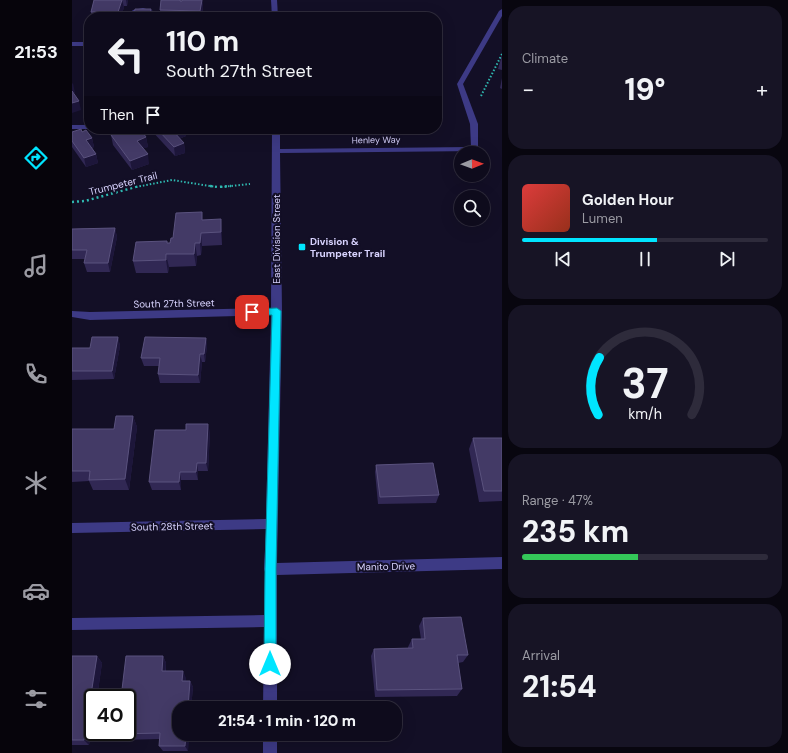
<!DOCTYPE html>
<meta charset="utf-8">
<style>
:root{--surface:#0e0b1c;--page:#171425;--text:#f1f3f6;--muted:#9b9ba3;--line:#2e2b3b;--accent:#00e5ff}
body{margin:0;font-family:"DM Sans",sans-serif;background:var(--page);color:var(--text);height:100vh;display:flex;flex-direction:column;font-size:15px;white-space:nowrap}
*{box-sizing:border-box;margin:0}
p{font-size:13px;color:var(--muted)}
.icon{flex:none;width:22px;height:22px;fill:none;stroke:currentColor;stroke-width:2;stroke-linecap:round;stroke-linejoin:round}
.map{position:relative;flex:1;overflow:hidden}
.drawer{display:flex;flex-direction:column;gap:6px;padding:6px;background:#08060f;width:286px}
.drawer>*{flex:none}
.hud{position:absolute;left:12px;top:12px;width:358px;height:122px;border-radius:16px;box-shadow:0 4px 16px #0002,0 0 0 1px var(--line);background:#0e0b1c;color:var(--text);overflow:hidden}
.needle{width:26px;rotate:89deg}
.controls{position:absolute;left:382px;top:146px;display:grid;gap:8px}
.controls a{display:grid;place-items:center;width:36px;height:36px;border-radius:50%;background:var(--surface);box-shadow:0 4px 16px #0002,0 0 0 1px var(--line);font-size:20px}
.speed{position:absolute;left:12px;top:689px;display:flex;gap:8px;font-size:20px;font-weight:700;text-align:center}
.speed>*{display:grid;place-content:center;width:52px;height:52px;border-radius:50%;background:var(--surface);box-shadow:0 4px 16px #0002,0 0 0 1px var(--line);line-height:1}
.speed .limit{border:2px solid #111;border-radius:6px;background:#fff;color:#111}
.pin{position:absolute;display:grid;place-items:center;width:34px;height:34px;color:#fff;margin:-17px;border-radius:8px;box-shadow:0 2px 6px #0006}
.me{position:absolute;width:44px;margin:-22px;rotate:0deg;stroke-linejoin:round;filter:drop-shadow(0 0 3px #0008)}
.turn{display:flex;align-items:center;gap:14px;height:84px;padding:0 16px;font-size:18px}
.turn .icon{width:52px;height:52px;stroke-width:2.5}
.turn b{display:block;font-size:28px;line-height:34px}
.then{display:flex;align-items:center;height:38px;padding:0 16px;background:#0003;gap:8px;font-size:15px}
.big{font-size:30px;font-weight:800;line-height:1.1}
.drawer .tile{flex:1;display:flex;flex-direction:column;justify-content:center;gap:6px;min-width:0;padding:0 14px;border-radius:16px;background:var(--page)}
.drawer .dial{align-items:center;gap:0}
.dial svg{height:104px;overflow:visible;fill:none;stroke:var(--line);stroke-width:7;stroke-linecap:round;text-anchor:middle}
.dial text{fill:var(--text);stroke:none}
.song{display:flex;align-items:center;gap:12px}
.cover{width:48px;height:48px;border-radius:6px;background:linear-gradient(135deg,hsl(0 70% 55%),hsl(10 70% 35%))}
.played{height:4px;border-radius:2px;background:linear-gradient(90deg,var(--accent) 55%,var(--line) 55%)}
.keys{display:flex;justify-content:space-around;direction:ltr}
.heat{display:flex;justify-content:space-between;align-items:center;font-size:22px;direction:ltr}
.charge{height:6px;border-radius:3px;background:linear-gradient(90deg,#34c759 47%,var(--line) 0)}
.trip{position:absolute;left:100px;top:701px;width:230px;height:40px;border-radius:16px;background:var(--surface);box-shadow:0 4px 16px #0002,0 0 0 1px var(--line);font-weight:800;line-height:40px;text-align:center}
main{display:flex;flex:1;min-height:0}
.tab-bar{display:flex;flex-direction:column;width:72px;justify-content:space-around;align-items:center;background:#06040b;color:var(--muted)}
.tab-bar .icon{width:28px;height:28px}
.tab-bar .on{color:var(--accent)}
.tab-bar b{font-size:18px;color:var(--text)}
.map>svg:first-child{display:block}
</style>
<main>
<nav class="tab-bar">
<b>21:53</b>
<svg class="icon on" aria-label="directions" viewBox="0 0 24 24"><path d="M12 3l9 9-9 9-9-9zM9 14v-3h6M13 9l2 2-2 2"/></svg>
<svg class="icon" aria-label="music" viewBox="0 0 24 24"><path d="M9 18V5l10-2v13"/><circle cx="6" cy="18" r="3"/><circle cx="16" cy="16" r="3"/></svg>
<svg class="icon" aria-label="phone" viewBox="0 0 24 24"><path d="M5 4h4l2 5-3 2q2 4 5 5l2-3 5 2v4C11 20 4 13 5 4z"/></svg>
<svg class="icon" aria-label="climate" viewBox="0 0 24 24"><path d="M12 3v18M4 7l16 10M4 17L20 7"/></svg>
<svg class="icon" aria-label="car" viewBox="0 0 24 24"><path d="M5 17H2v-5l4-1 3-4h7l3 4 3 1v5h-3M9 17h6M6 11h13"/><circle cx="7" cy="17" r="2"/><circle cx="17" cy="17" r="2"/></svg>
<svg class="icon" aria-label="filters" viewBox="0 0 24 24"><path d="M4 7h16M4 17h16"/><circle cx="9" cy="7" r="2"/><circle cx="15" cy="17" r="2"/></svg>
</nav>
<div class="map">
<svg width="430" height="753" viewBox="0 0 430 753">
<rect width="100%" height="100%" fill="#130f26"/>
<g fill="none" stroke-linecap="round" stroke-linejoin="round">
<g stroke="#2fb8b0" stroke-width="2" stroke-dasharray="1.5 2" stroke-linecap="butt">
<path d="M 409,96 L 430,54"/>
<path d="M 64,187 L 100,180 L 144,187"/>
<path d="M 149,187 L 178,184"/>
</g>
<g stroke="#2fb8b0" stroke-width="2.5" stroke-dasharray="2 3" stroke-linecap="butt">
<path d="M 138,186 L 146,187 L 159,186"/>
<path d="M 0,202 L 13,201 L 67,186"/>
</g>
<g fill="#3d3a85" fill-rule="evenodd">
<path d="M 199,0 L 205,0 L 206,17 L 200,17 Z"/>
<path d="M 71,8 L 81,11 L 89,17 C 80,17 77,12 70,12 C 63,13 62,17 54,17 L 61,10 Z"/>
<path d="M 430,9 L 430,16 L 391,84 L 406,124 L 406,151 L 208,153 L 210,311 L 205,563 L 430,557 L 430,569 L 205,575 L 205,708 L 191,708 L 192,627 L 0,630 L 0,618 L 192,615 L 193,572 L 192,569 L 194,529 L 0,533 L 0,523 L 194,519 L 199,315 L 18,320 L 0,317 L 0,311 L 18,312 L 199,308 L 200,129 L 208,129 L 208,149 L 399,147 L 398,124 L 385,84 L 427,11 Z"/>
<rect x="0" y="42" width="17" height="4"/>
<path d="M 0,125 L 17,125 L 18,129 L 0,129 Z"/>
<rect x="191" y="734" width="14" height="19"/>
</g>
</g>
<g fill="#312854">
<path d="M 22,0 L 56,0 L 55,6 L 52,6 L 52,7 L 49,17 L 20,17 L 19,12 Z"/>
<path d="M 89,0 L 109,0 L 109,1 L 130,0 L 131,7 L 130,17 L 89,17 L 88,10 Z"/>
<path d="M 80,14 L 79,17 L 62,17 L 62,15 Z"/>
<path d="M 17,53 L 17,65 L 12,59 L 11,55 Z"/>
<path d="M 430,55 L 430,70 L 426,69 Z"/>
<path d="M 430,78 L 430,89 L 428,88 Z"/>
<path d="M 79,129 L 113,129 L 114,136 L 107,139 L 112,143 L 113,153 L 103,156 L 79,130 Z"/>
<path d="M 127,129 L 147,129 L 139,135 Z"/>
<path d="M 0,132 L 10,132 L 20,138 L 22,147 L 20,148 L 24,154 L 26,163 L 14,167 L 0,147 Z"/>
<path d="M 52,134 L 74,137 L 76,147 L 71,148 L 77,164 L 60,170 L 41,145 L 39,135 Z"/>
<path d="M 131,220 L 150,232 L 150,245 L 130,246 L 129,255 L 125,256 L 124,266 L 97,267 L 96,273 L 64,273 L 61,261 L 95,241 L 95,243 L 98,243 L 101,238 Z"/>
<path d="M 43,228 L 45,237 L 38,272 L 15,272 L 12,263 L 13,259 L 0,259 L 0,229 Z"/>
<path d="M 46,337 L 48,346 L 42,379 L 0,380 L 0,348 L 18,348 Z"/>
<path d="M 134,338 L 135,346 L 133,362 L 130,362 L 128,383 L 88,383 L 86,374 L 87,366 L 72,366 L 69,358 Z"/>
<path d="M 61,416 L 65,427 L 57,490 L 21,490 L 17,481 L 0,482 L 0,432 L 42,429 Z"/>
<path d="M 138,432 L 136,471 L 126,471 L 126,480 L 109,480 L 109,490 L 80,490 L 77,482 Z"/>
<path d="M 401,438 L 430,438 L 430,501 L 407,502 L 397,449 Z"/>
<path d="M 304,465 L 367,495 L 364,503 L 306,504 L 303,472 Z"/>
<path d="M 351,618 L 396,655 L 391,662 L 386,663 L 390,689 L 385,696 L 303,697 L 299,656 L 302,649 L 336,648 L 336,647 L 340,639 L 349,639 L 347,626 Z"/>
<path d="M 0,656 L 25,656 L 30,663 L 25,698 L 21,698 L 21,723 L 17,745 L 0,745 Z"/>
<path d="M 91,656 L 94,663 L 94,671 L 114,678 L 113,681 L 118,681 L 121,687 L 119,708 L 107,708 L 116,751 L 91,751 L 87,746 L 88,739 L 50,740 L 45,734 Z"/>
</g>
<g fill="#1d163a">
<path d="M 50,0 L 52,7 L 49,17 L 47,17 L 46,12 Z"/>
<path d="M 54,0 L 56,0 L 55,6 Z"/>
<path d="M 130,0 L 131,7 L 130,17 L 129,17 L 128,11 Z"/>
<path d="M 79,9 L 80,14 L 79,17 L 78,15 Z"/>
<path d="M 1,83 L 3,93 L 0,94 L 0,84 Z"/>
<path d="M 7,101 L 9,110 L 0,113 L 0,103 Z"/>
<path d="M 107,129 L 113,129 L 114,136 L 102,141 L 101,131 Z"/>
<path d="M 138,129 L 147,129 L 139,135 Z"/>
<path d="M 74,137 L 76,147 L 66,150 L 65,141 Z"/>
<path d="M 20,138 L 22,147 L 16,149 L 14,140 Z"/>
<path d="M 112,143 L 113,153 L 103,156 L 102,147 Z"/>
<path d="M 24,154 L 26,163 L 14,167 L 12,158 Z"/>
<path d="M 76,154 L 77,164 L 60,170 L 58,161 Z"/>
<path d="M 149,219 L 150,232 L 150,245 L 149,232 Z"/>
<path d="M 43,228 L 45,237 L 38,272 L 36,263 Z"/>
<path d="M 129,233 L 130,246 L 129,255 L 128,243 Z"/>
<path d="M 123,243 L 125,256 L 124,266 L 122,254 Z"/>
<path d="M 94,254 L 97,267 L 96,273 L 94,260 Z"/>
<path d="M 46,337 L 48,346 L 42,379 L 40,371 Z"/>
<path d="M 134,338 L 135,346 L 133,362 L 132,354 Z"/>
<path d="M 128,354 L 130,362 L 128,383 L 126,375 Z"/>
<path d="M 61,416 L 65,427 L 57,490 L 53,479 Z"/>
<path d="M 136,424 L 138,432 L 136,471 L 134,463 Z"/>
<path d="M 125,463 L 126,471 L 126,480 L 124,472 Z"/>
<path d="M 108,472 L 109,480 L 109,490 L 107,482 Z"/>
<path d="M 25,656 L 30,663 L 25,698 L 21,698 L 21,723 L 17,745 L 12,740 Z"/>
<path d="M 91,656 L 94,663 L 93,678 L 90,671 Z"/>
<path d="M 111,671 L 114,678 L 113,688 L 110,681 Z"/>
<path d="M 118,681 L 121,687 L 119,708 L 116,708 Z"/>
<path d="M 114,734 L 118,734 L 116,751 L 113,746 Z"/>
</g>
<g fill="#433a66" stroke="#5a527e">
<path d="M 22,0 L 50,0 L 46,12 L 19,12 Z"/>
<path d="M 89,0 L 108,0 L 108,1 L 110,1 L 110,0 L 130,0 L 128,11 L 88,10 Z"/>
<path d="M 63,9 L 79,9 L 78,15 L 62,15 Z"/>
<path d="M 17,53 L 17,61 L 11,55 Z"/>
<path d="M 0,91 L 7,101 L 0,103 Z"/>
<path d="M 9,129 L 10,132 L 14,130 L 20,138 L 14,140 L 24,154 L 12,158 L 0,141 L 0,132 Z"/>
<path d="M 66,129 L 68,129 L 74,137 L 65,141 L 76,154 L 58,161 L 39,135 L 50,132 L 52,134 Z"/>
<path d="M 85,129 L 107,129 L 101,131 L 112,143 L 102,147 Z"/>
<path d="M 130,212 L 130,220 L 149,219 L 149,232 L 129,233 L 128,243 L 123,243 L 122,254 L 94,254 L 94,260 L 61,261 L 64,242 L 95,241 L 95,243 L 98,243 L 99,238 L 101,238 L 104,213 Z"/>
<path d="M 43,228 L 36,263 L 12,263 L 15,250 L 0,250 L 0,229 Z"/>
<path d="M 20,337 L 46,337 L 40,371 L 0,371 L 0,348 L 18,348 Z"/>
<path d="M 73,337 L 134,338 L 132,354 L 128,354 L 126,375 L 86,374 L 88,358 L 69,358 Z"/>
<path d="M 44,416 L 61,416 L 53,479 L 17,480 L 18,471 L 0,471 L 0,429 L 42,429 Z"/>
<path d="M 114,424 L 136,424 L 134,463 L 125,463 L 124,472 L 108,472 L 107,482 L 77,482 L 83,430 L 114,430 Z"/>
<path d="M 401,438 L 430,438 L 430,491 L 412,491 Z"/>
<path d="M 361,463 L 367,495 L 308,497 L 304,465 Z"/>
<path d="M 389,617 L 396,655 L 385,655 L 390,689 L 305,690 L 302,649 L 341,648 L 340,639 L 353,639 L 351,618 Z"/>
<path d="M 0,656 L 25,656 L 12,740 L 0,740 Z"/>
<path d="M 54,656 L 91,656 L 90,671 L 111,671 L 110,681 L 118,681 L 116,708 L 107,708 L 107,734 L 114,734 L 113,746 L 87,746 L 88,733 L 45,734 L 45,732 L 55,732 L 55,698 L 49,698 Z"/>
</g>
<path fill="#00e5ff" stroke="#0095a6" d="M 205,308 L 209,311 L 204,569 L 204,664 L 202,669 L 198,670 L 194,669 L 192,664 L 193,569 L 200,315 L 180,315 L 176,312 L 180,309 Z"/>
<rect fill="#00e5ff" stroke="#130f26" stroke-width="1.5" x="226" y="243" width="8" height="8" rx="2"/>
<g text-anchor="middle" stroke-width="4" stroke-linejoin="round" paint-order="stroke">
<g font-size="9" fill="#d9d4ff" stroke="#130f26">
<text transform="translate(304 140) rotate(-1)" y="3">Henley Way</text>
</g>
<g font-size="10" fill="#d9d4ff" stroke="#130f26">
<text transform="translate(51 183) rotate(-14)" y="4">Trumpeter Trail</text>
<text transform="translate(204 239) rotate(-90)" y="4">East Division Street</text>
<text transform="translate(102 303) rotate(-1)" y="4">South 27th Street</text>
<text transform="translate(100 526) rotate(-1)" y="4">South 28th Street</text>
<text transform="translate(314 566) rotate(-1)" y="4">Manito Drive</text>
</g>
<g font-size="10" font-weight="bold" fill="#d9d4ff" stroke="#130f26" text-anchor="start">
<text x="238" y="245">Division &amp;<tspan x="238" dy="12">Trumpeter Trail</tspan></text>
</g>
</g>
</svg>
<div class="controls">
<a><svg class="needle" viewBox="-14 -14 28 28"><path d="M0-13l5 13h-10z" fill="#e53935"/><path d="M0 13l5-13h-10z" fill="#9b9ba3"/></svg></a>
<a><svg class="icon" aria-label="search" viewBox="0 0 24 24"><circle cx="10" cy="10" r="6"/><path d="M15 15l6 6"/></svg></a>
</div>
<div class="speed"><div class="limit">40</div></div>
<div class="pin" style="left:180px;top:312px;background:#d93025"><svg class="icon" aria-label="arrive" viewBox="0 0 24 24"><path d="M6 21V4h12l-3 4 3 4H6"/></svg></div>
<svg class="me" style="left:198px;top:664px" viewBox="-20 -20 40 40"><circle r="19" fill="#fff"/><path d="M0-13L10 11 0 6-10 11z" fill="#00e5ff"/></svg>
<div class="trip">21:54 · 1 min · 120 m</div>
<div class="hud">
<div class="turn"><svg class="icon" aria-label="left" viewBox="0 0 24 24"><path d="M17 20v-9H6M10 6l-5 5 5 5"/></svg><div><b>110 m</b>South 27th Street</div></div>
<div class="then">Then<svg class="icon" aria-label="arrive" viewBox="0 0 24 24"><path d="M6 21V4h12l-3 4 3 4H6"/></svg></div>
</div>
</div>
<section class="drawer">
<div class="tile"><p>Climate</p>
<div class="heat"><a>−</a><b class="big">19°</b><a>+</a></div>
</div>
<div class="tile">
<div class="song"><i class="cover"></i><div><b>Golden Hour</b><p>Lumen</p></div></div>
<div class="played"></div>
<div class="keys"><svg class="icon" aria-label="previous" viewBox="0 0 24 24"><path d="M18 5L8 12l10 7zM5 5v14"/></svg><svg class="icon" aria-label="pause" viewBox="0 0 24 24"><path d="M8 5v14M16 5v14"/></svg><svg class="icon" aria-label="next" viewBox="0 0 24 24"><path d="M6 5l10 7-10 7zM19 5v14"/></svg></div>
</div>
<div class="tile dial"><svg viewBox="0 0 100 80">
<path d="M14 69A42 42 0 1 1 86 69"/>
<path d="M14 69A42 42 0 0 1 15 25" stroke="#00e5ff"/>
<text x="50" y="56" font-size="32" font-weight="700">37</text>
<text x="50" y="72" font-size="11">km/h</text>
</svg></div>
<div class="tile"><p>Range · 47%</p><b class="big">235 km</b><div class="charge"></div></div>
<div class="tile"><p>Arrival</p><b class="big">21:54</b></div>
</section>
</main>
